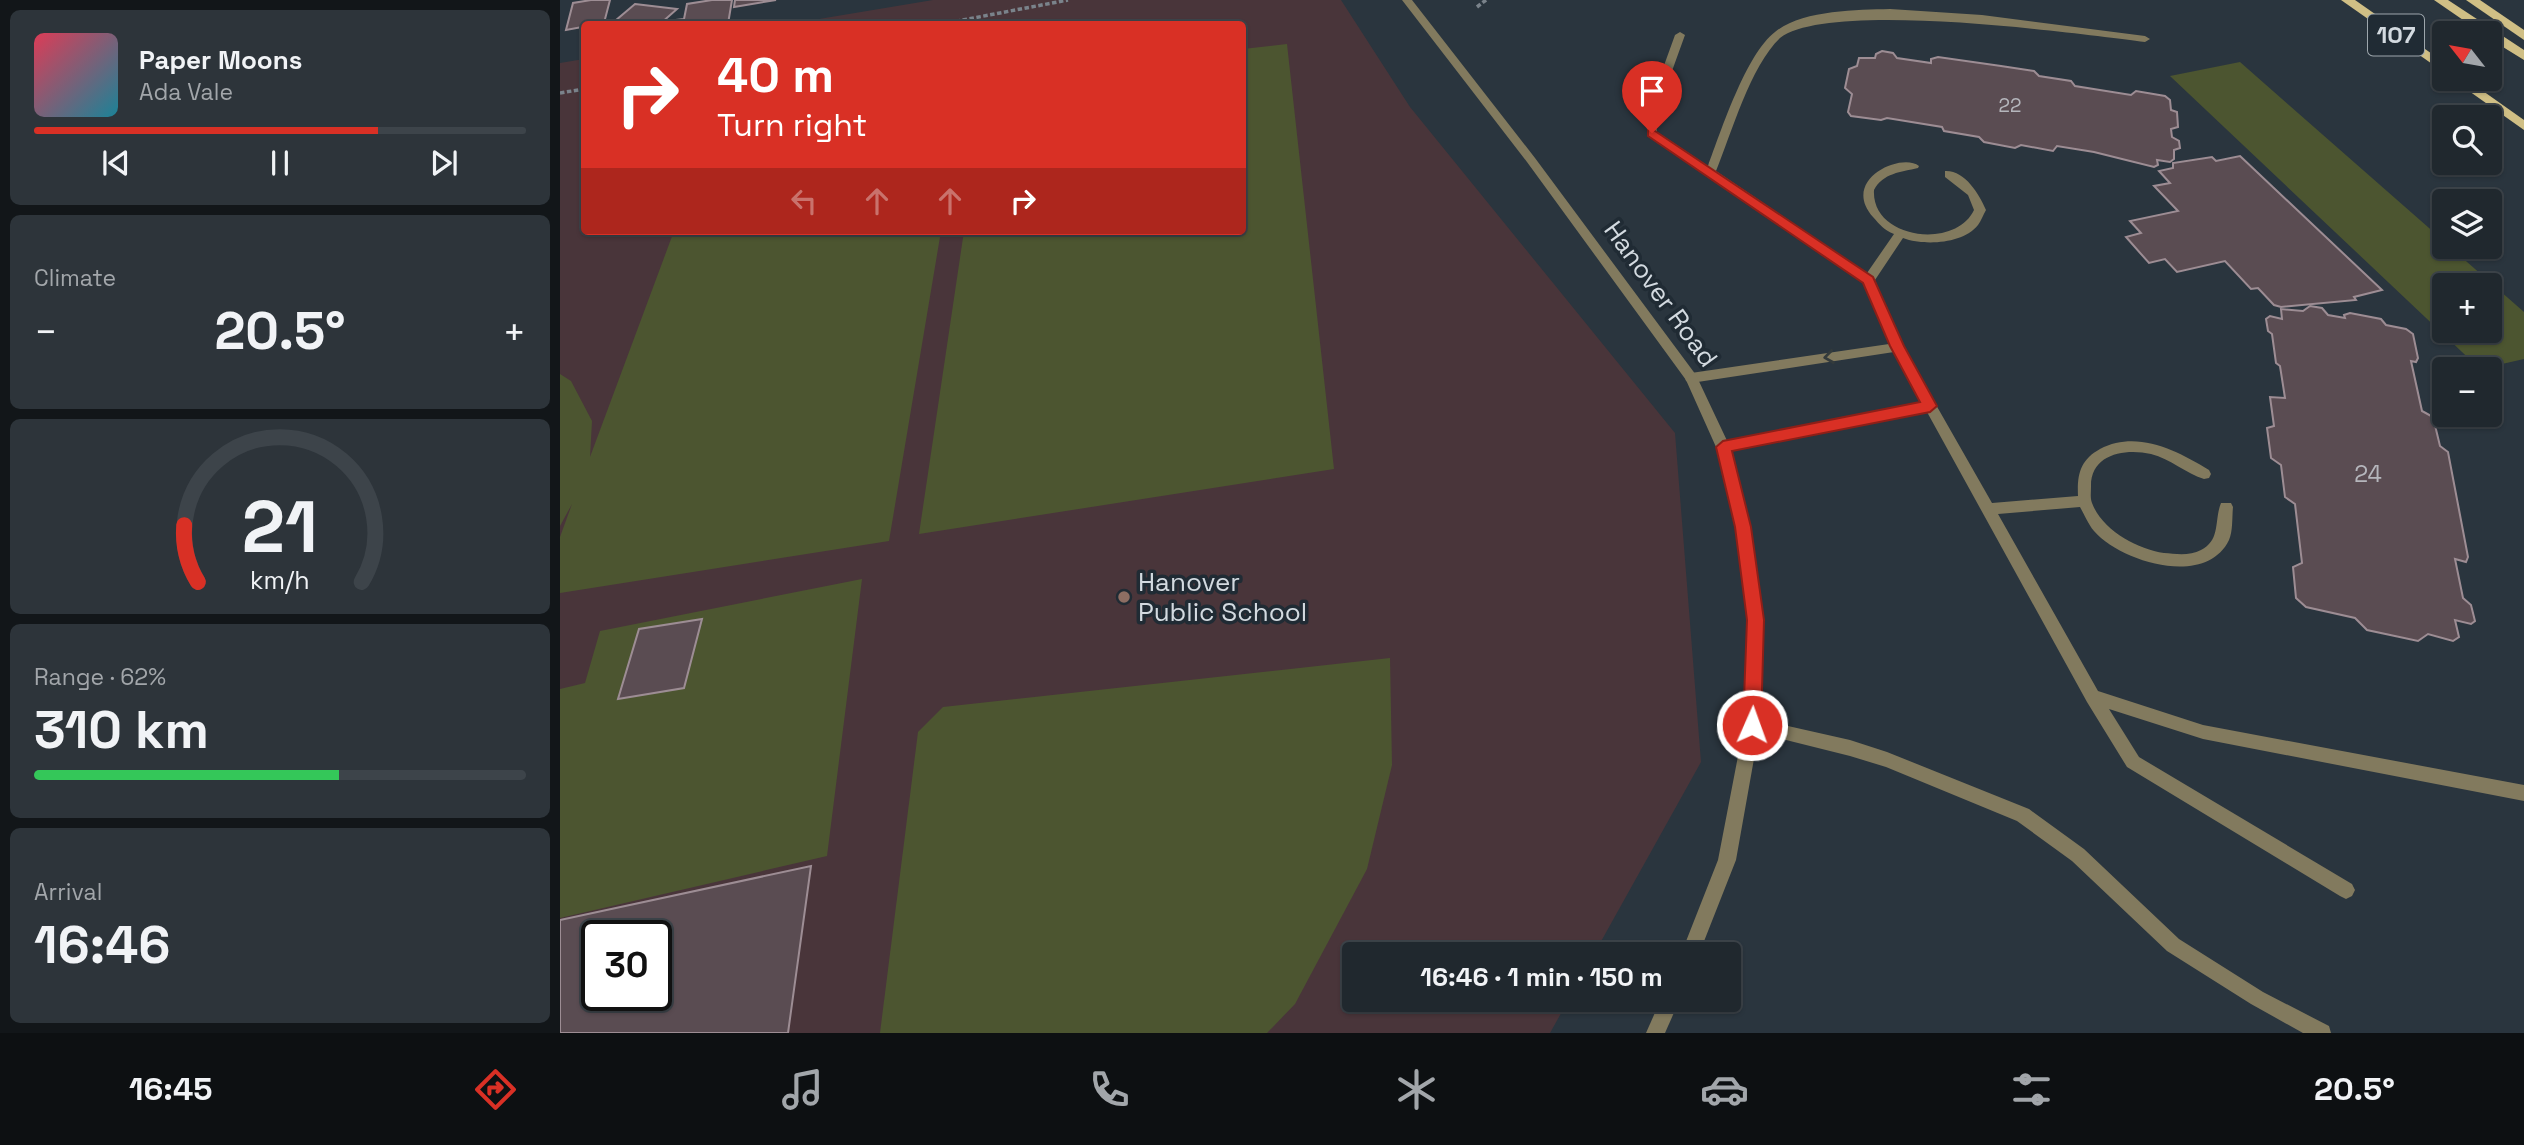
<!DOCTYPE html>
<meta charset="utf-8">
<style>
:root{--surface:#20282e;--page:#2d343a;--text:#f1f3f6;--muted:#a2a6aa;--line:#3d444a;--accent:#d93025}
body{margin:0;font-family:"Space Grotesk",sans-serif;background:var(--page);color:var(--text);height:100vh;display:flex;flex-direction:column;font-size:26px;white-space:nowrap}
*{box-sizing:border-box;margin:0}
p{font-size:23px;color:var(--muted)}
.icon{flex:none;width:38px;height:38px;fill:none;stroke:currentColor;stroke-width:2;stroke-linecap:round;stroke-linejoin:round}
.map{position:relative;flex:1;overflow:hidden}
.side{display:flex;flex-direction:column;gap:10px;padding:10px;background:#121619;width:560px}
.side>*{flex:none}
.hud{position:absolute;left:21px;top:21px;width:665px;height:214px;border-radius:7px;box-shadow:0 2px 5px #0004,0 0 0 2px var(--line);background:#d93025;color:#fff;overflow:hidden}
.needle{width:46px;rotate:301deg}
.buttons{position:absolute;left:1872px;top:21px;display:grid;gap:14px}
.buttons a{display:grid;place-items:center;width:70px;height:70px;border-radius:7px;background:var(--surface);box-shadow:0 2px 5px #0004,0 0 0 2px var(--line);font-size:35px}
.speed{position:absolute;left:21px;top:920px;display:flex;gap:14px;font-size:35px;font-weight:700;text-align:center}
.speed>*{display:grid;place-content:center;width:91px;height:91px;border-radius:50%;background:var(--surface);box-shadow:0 2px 5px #0004,0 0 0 2px var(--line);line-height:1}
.speed .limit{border:4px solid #111;border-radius:10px;background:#fff;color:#111}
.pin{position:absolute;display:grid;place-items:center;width:60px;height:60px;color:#fff;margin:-72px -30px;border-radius:50% 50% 50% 0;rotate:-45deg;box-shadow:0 0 7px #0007}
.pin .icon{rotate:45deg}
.me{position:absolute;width:77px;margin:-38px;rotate:2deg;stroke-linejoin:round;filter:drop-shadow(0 0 5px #0008)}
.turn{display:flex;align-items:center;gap:24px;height:147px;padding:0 21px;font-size:32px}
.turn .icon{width:91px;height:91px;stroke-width:2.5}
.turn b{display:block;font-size:49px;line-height:60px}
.lanes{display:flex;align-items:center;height:66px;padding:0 21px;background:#0003;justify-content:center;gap:35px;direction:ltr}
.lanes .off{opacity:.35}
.big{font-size:52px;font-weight:700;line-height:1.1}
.side .widget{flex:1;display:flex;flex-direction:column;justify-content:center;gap:10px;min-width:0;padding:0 24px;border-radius:10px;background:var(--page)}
.side .dial{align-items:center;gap:0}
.dial svg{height:182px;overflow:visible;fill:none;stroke:var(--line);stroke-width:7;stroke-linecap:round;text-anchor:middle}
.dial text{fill:var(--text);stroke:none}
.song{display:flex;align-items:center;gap:21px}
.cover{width:84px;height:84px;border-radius:10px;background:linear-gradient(135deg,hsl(350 70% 55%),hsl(190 70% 35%))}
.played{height:7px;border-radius:4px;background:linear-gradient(90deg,var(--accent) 70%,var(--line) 70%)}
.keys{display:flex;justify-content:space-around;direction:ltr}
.heat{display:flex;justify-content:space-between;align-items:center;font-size:38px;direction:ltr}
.charge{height:10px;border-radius:5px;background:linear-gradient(90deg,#34c759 62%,var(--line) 0)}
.trip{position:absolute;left:782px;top:942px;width:399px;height:70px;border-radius:7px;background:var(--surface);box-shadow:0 2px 5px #0004,0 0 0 2px var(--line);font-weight:700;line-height:70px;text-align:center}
.menu{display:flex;height:112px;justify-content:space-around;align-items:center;background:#0d1012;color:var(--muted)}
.menu .icon{width:49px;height:49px}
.menu .current{color:var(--accent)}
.menu b{font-size:32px;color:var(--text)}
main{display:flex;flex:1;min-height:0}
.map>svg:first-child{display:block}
</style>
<main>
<section class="side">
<div class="widget">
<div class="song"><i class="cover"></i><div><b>Paper Moons</b><p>Ada Vale</p></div></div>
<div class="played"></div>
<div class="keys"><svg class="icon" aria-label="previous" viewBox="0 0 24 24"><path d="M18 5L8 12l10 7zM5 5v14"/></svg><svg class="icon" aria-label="pause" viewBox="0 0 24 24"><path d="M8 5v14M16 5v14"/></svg><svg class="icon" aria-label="next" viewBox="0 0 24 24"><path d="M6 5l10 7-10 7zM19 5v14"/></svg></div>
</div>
<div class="widget"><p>Climate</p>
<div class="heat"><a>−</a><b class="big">20.5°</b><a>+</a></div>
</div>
<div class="widget dial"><svg viewBox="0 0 100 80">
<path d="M14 69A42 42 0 1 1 86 69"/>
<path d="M14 69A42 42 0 0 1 8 44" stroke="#d93025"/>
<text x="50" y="56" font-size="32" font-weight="700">21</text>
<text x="50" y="72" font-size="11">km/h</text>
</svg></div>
<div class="widget"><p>Range · 62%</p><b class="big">310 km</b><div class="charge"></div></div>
<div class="widget"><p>Arrival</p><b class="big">16:46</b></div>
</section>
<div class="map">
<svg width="1964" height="1033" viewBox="0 0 1964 1033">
<rect width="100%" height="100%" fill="#2a353e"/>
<path fill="#49353a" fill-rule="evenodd" d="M 373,0 L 781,0 L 850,107 L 1115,433 L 1141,762 L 1034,954 L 794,954 L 794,999 L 1009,999 L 990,1033 L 0,1033 L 0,63 L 24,59 L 24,231 L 682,231 L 682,24 L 229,24 ZM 37,936 L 96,936 L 96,996 L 37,996 Z"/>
<g fill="#4c5530" fill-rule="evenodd">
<path d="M 727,44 L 774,469 L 359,534 L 404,231 L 682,231 L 683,49 Z"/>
<path d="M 1680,62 L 1885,242 L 1885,247 L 1890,247 L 1964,312 L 1964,359 L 1920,369 L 1610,76 ZM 1885,285 L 1930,285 L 1930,331 L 1885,331 Z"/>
<path d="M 114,231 L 381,231 L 329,541 L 0,593 L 0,537 L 12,504 L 0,526 L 0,374 L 11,381 L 32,421 L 30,457 Z"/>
<path d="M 302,579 L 267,856 L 0,918 L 0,689 L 25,683 L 40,631 Z"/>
<path d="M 830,658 L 832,765 L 807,869 L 735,1004 L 707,1033 L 320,1033 L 358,732 L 383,707 Z"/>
</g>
<g fill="#5a4c52" stroke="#9d8d94" stroke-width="2" fill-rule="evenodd">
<path d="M 31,0 L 50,0 L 44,23 L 6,30 L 13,3 Z"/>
<path d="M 152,0 L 172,0 L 168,24 L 108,24 L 108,21 L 124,19 L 127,4 Z"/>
<path d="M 175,0 L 216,0 L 174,7 Z"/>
<path d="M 75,4 L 117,9 L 100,24 L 55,21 Z"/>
<path d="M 1322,51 L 1333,53 L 1337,58 L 1371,63 L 1371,59 L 1378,57 L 1441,66 L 1474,71 L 1479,76 L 1511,81 L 1515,86 L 1571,95 L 1576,91 L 1605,96 L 1610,100 L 1611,110 L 1617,112 L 1618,127 L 1611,129 L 1612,137 L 1619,141 L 1620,148 L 1614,150 L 1614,159 L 1610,162 L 1597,160 L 1598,165 L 1594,167 L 1534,152 L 1497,146 L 1493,151 L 1461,145 L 1455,148 L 1424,142 L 1419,137 L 1384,131 L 1382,127 L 1327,118 L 1321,120 L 1291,116 L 1288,112 L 1292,94 L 1285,88 L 1289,69 L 1297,66 L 1299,58 L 1315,58 L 1316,54 Z"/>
<path d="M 1680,156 L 1822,290 L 1794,297 L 1796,300 L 1721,307 L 1714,305 L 1698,288 L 1691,289 L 1665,261 L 1617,272 L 1605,259 L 1589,263 L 1566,237 L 1581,233 L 1570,221 L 1618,211 L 1594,186 L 1610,183 L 1599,171 L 1613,168 L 1613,163 L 1652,157 L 1656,161 Z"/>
<path d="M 1750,306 L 1762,308 L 1768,315 L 1785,318 L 1784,315 L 1790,313 L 1821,319 L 1826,325 L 1846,329 L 1853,334 L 1858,358 L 1856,362 L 1851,361 L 1862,411 L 1873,417 L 1880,446 L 1888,452 L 1908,557 L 1906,562 L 1895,559 L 1903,598 L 1911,605 L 1915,621 L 1911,624 L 1895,620 L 1899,637 L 1893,641 L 1868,634 L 1858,641 L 1807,630 L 1795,618 L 1746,607 L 1736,598 L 1733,567 L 1742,563 L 1735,504 L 1725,497 L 1721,465 L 1711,458 L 1707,428 L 1714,426 L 1710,397 L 1725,398 L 1720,366 L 1716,363 L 1712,334 L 1708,331 L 1706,319 L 1710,316 L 1722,319 L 1721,309 L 1743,311 Z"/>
<path d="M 142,619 L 124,688 L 58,699 L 79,629 Z"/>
<path d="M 251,866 L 228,1033 L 0,1033 L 0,920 ZM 37,936 L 96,936 L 96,996 L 37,996 Z"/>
</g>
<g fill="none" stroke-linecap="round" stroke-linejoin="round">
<g stroke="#7a838b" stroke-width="3.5" stroke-dasharray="4.5 2.5" stroke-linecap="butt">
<path d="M 917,7 L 926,0"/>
<path d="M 382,24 L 508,0"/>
<path d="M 0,93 L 24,89"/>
</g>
<g fill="#827a5e" fill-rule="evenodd">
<path d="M 1330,9 L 1422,15 L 1585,36 L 1590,39 L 1585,42 C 1514,33 1270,0 1220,38 C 1190,67 1172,132 1156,171 L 1307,273 L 1334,234 C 1324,230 1320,225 1313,217 C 1280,180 1341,152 1359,166 L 1358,168 C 1341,172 1323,173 1314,190 C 1311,239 1395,250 1414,210 L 1408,195 L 1385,177 L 1385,171 C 1405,170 1419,194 1426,210 C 1423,215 1421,221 1418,225 C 1403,244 1364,246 1343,238 L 1315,280 L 1343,347 L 1432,503 L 1518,496 C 1517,475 1520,460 1540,449 C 1577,430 1616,450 1649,470 L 1651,474 L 1649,478 L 1644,479 C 1625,473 1611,459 1591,454 C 1565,448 1530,454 1531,487 C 1531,492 1530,498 1532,503 C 1542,530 1577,549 1604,553 C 1616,554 1630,556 1641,550 C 1661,540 1654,520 1661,503 L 1671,503 L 1673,507 C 1672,517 1673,531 1669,540 C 1646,588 1561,562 1534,531 C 1528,524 1524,514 1520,507 L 1438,514 L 1538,691 L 1643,725 L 1964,785 L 1964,801 L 1643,739 L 1549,709 L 1579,757 L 1792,884 L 1795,890 L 1792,896 L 1786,899 L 1780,896 L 1567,767 L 1527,702 L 1367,412 L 1163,452 L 1158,451 L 1156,447 L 1163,442 L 1362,403 L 1334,352 L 1131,383 L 1126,381 L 1125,378 L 1131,373 L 1329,344 L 1304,282 L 1088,135 L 1085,118 L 1115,35 L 1120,32 L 1125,35 L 1095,118 L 1097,132 L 1148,166 C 1161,131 1186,54 1215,32 C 1242,10 1296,10 1330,9 Z"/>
<path d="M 1192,718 L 1290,740 L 1327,752 L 1469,809 L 1524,849 L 1619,939 L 1703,992 L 1769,1026 L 1771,1033 L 1743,1033 L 1691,1004 L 1607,951 L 1512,861 L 1457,821 L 1326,767 L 1290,756 L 1186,730 L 1184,725 L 1186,720 Z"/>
</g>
<g fill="#827a5e" fill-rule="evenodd">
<path d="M 842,0 L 852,0 L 975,158 L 1136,375 L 1170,447 L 1190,527 L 1202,620 L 1200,725 L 1176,860 L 1139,954 L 1121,954 L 1158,860 L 1184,725 L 1188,620 L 1176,527 L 1156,447 L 1126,380 L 967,162 Z"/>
<path d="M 1101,999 L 1120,999 L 1105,1033 L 1086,1033 Z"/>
</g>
<g fill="#d0bf85" fill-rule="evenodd">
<path d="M 1781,0 L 1795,0 L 1885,63 L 1885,73 Z"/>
<path d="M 1874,0 L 1888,0 L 1964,50 L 1964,60 L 1930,39 L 1930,33 L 1922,33 Z"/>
<path d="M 1906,0 L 1920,0 L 1964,30 L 1964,40 Z"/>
<path d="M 1892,79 L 1906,79 L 1964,120 L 1964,130 Z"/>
</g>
</g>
<defs><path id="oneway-chevron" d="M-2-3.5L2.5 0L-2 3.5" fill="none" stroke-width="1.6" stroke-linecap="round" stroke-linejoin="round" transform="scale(1.75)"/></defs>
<use stroke="#343b3c" href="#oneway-chevron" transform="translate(1269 357) rotate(172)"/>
<path fill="#d93025" stroke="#8d1f18" stroke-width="2" d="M 1092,129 L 1313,277 L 1344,346 L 1377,406 L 1370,412 L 1172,451 L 1191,527 L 1204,620 L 1201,725 L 1199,731 L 1192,734 L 1186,731 L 1183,725 L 1187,620 L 1175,527 L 1156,447 L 1163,441 L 1360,402 L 1330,346 L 1303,283 L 1088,136 L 1088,130 Z"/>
<circle fill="#8d6e63" stroke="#202b34" stroke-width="2.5" cx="564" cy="597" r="7"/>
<g text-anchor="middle" stroke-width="7" stroke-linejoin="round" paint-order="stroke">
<g font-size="19" fill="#b5b6bc">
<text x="1450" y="112">22</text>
</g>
<g font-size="23" fill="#b5b6bc">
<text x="1808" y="482">24</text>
</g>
<rect fill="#202b34" stroke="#9da6ac" stroke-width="2" x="1808" y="14.5" width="56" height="41" rx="5"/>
<g font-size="24" font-weight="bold" fill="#d3dae0">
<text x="1836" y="43">107</text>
</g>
<g font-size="26" fill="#d3dae0" stroke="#202b34">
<text transform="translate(1101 294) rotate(54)" y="9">Hanover Road</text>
</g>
<g font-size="26" fill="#d3dae0" stroke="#202b34" text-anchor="start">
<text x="578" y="591">Hanover<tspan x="578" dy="30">Public School</tspan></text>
</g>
</g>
</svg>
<div class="buttons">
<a><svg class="needle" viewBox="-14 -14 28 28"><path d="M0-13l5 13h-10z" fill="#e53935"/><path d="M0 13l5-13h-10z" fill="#a2a6aa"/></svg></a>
<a><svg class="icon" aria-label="search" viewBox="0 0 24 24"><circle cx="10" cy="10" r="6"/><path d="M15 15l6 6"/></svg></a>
<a><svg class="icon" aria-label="layers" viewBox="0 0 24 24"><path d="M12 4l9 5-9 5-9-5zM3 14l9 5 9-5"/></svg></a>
<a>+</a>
<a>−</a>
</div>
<div class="speed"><div class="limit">30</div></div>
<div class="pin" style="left:1092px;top:133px;background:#d93025"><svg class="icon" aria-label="arrive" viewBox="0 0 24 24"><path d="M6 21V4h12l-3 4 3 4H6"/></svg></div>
<svg class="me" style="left:1192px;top:725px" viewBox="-20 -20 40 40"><circle r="17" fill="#d93025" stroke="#fff" stroke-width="3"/><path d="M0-11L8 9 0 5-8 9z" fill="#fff"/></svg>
<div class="trip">16:46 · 1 min · 150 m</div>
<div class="hud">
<div class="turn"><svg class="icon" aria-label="right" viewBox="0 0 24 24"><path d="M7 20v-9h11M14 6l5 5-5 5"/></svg><div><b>40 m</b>Turn right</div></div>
<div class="lanes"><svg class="icon off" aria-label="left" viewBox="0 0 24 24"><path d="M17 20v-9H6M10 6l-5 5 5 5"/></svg><svg class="icon off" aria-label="ahead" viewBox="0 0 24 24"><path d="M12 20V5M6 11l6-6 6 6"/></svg><svg class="icon off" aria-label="ahead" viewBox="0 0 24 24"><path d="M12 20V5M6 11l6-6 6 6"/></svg><svg class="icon" aria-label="right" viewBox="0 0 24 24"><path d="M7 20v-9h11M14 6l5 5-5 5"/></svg></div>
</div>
</div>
</main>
<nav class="menu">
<b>16:45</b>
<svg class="icon current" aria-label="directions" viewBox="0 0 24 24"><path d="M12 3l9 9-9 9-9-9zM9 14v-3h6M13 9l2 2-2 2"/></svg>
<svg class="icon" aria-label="music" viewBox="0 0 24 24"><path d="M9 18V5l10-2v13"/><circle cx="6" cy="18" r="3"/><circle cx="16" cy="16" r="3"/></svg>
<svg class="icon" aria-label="phone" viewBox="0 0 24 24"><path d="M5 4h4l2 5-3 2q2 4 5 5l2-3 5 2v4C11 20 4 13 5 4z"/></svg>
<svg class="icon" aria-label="climate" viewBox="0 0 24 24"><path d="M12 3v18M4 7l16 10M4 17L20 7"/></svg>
<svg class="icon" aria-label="car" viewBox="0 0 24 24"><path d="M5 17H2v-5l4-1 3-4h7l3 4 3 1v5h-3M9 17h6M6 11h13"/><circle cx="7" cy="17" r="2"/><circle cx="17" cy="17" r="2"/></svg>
<svg class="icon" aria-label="filters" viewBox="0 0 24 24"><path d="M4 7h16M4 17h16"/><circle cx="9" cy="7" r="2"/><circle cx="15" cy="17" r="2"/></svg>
<b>20.5°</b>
</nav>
